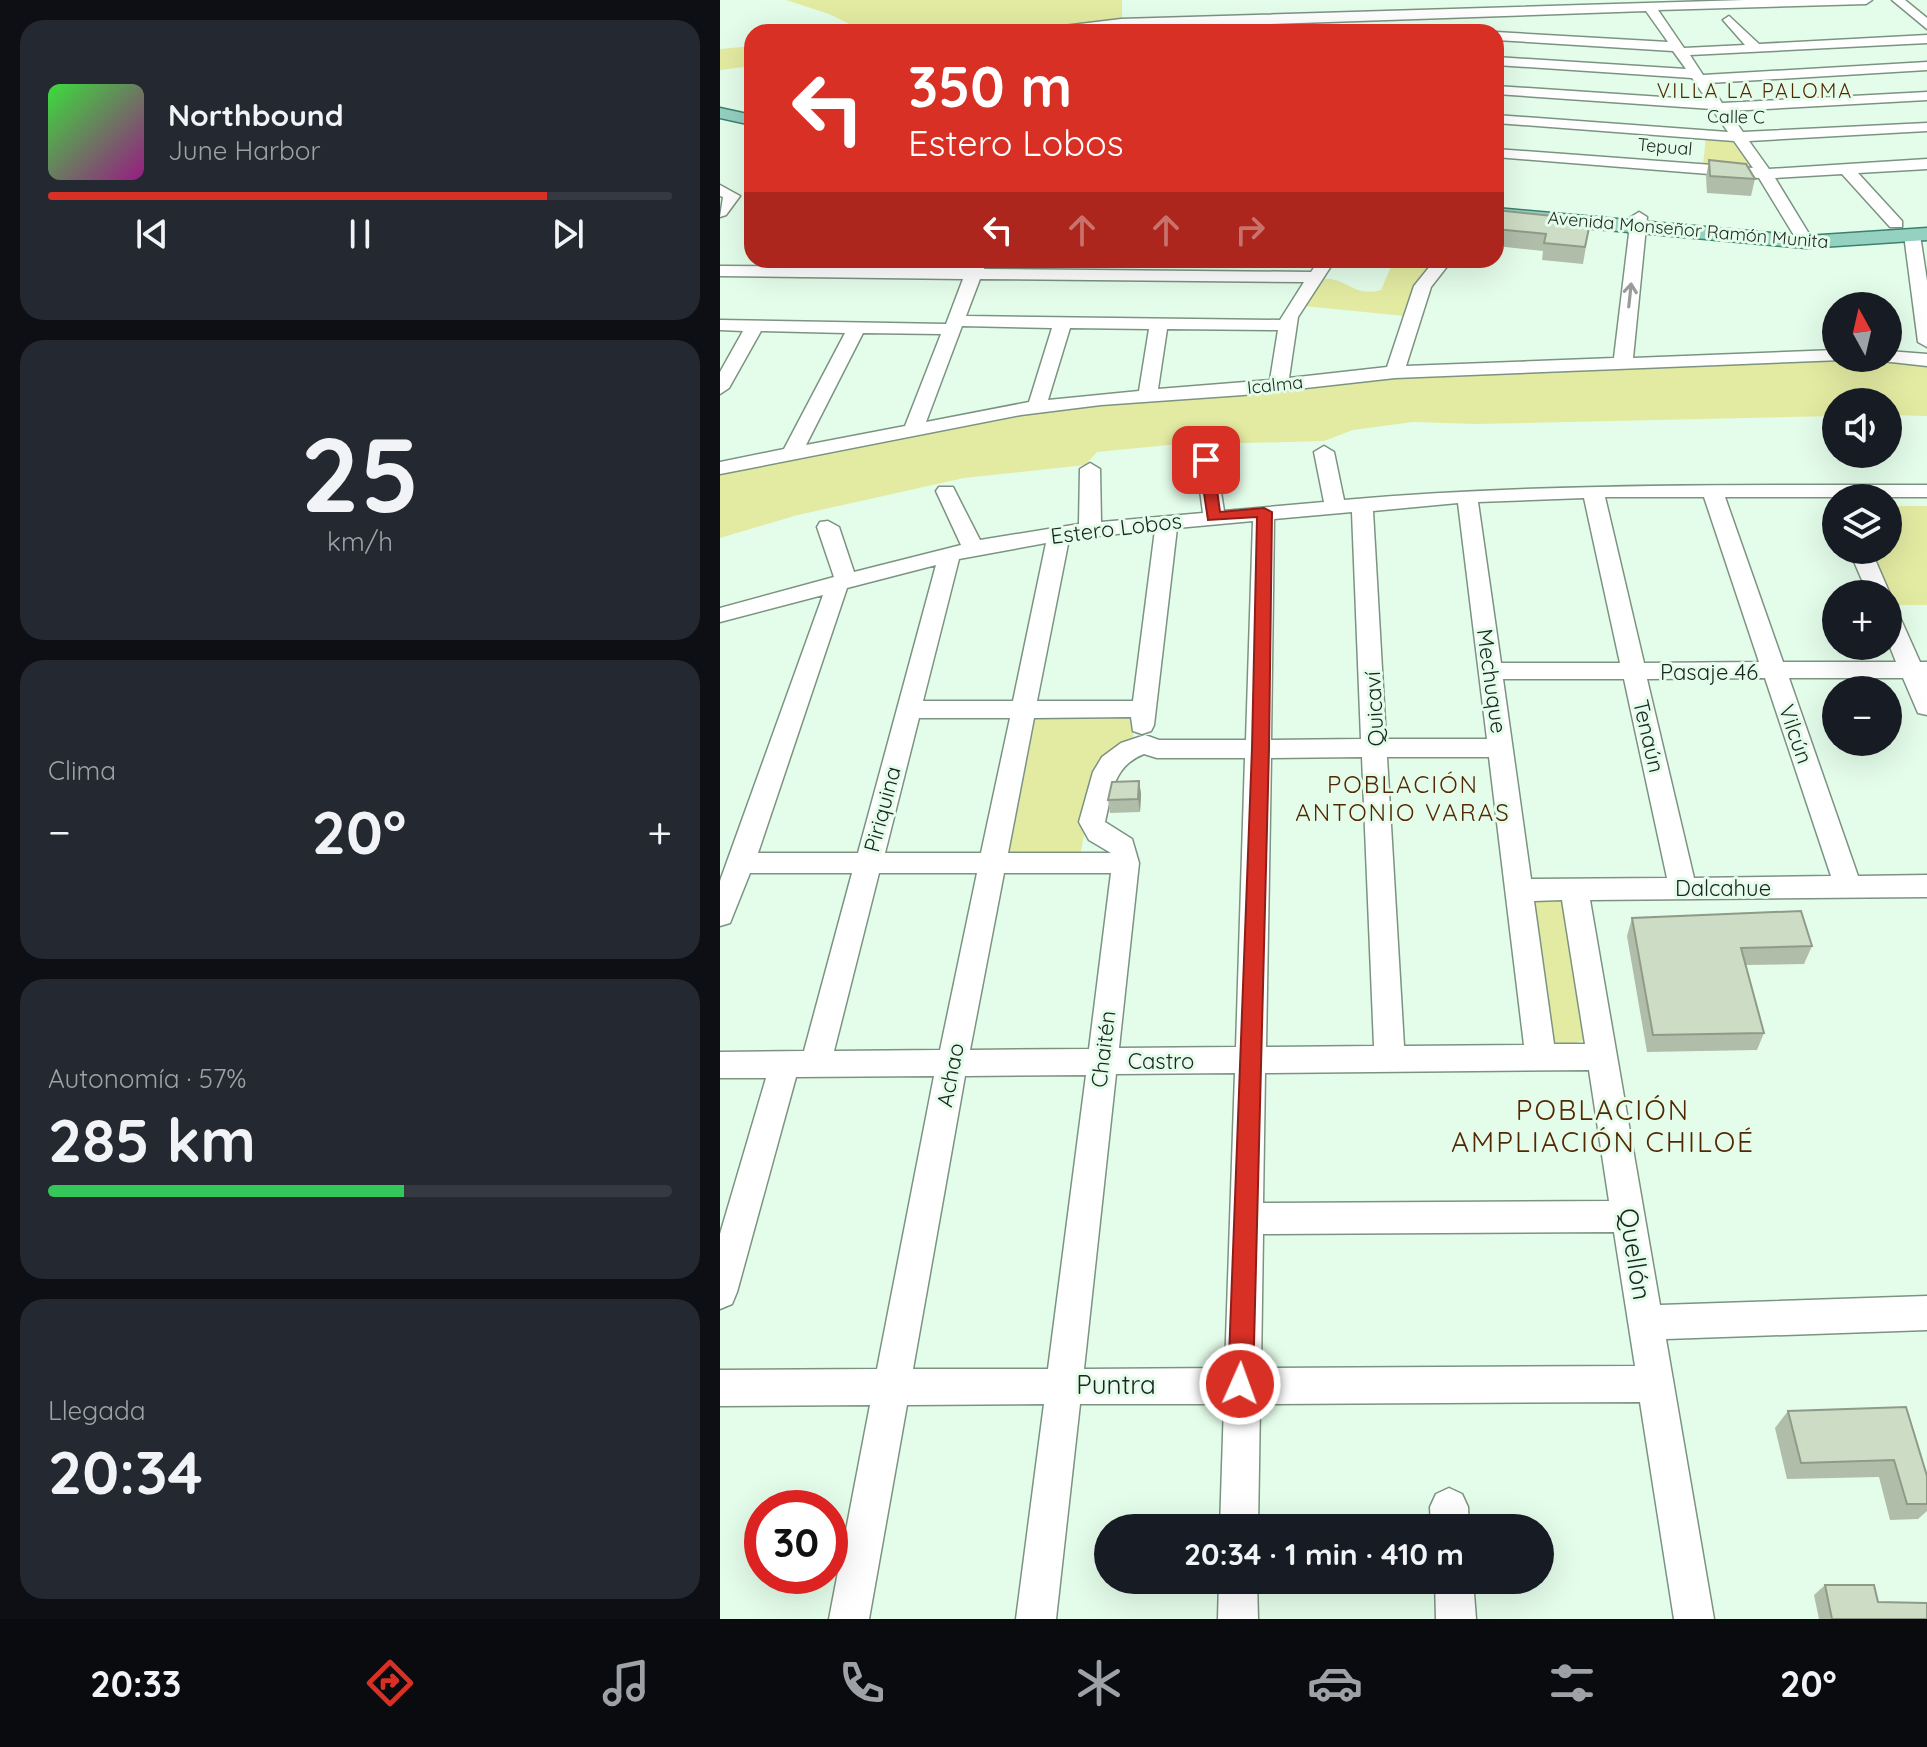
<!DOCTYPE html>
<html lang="es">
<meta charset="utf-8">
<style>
:root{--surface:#171b24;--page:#242831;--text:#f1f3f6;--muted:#9ea1a6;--line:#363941;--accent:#d93025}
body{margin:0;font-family:Quicksand,sans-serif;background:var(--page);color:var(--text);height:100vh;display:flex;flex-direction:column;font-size:30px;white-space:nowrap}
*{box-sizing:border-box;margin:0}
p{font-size:26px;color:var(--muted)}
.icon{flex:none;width:44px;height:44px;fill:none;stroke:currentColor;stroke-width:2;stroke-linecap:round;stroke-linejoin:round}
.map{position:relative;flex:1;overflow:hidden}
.side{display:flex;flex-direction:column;gap:20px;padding:20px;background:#0d0f14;width:720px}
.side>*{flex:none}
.guide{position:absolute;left:24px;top:24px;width:760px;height:244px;border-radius:24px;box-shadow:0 8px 32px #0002;background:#d93025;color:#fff;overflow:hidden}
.needle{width:52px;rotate:352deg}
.fabs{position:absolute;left:1102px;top:292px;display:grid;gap:16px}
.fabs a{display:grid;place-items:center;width:80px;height:80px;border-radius:50%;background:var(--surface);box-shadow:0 8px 32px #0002;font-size:40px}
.speed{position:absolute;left:24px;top:1490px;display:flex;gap:16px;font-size:40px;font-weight:700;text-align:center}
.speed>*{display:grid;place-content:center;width:104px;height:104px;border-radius:50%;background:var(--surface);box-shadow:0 8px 32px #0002;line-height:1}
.speed .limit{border:12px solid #d22;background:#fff;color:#111}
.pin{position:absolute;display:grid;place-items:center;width:68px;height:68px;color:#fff;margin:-34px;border-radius:16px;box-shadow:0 4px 12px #0006}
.me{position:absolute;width:88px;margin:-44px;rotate:2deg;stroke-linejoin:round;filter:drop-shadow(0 0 6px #0008)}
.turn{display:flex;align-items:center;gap:28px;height:168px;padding:0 32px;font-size:36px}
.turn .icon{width:104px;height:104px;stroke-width:2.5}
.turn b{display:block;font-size:56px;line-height:68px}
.lanes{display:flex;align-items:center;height:76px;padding:0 32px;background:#0003;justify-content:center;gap:40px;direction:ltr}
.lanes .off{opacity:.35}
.big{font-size:60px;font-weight:800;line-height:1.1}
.side .widget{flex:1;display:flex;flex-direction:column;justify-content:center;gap:12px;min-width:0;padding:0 28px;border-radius:24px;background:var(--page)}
.side .dial{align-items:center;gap:0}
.dial b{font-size:104px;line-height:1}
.song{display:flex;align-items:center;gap:24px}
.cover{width:96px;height:96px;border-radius:12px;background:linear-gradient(135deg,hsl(120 70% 55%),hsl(310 70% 35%))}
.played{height:8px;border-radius:4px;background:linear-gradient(90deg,var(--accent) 80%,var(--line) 80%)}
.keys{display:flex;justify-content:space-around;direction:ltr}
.heat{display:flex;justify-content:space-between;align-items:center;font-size:44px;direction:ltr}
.charge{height:12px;border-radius:6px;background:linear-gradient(90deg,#34c759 57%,var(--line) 0)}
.trip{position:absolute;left:374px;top:1514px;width:460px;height:80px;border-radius:40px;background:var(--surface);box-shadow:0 8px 32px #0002;font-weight:800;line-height:80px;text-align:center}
.menu{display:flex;height:128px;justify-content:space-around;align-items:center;background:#090b0e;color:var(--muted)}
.menu .icon{width:56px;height:56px}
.menu .on{color:var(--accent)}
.menu b{font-size:36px;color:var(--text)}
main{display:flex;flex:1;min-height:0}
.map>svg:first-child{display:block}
</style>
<main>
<section class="side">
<div class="widget">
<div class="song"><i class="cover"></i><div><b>Northbound</b><p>June Harbor</p></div></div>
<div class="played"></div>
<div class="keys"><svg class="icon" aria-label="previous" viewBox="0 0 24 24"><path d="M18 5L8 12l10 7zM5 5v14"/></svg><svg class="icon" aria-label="pause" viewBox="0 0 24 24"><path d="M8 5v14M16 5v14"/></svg><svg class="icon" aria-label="next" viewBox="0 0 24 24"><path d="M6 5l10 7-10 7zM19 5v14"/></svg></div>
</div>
<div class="widget dial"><b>25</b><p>km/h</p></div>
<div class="widget"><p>Clima</p>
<div class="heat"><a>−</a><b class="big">20°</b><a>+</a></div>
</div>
<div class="widget"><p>Autonomía · 57%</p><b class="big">285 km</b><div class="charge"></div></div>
<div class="widget"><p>Llegada</p><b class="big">20:34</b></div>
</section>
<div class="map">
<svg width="1207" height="1619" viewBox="0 0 1207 1619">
<rect width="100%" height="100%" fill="#e4fdea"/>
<g fill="#e3eba2">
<path d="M 66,0 L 402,0 L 402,21 L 354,24 L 312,32 L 146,32 L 109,14 Z"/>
<path d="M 32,46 L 32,66 L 0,70 L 0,49 Z"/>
<path d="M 986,136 L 1014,139 L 1032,169 L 983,165 Z"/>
<path d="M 674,260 L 715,260 L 697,282 L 685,316 L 583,306 L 602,279 C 627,277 633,298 661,290 Z"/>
<path d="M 1148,358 L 1207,365 L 1207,416 L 1168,415 L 1168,402 L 1116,402 L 1116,416 L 756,424 L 693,422 L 633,430 L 604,441 L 449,445 L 377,452 L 365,465 L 244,478 L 78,515 L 0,538 L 0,472 L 319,410 L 676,376 Z"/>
<path d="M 1168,506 L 1207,506 L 1207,605 L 1176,605 L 1151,550 L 1168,550 Z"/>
<path d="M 317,716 L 412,716 L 414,741 L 361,826 L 364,835 L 360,856 L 288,856 L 285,845 L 312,720 Z"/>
<path d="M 807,895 L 849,895 L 866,1039 C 854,1045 840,1046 829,1039 Z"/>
</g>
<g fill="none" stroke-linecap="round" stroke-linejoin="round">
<defs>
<g id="minor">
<path d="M 1025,0 L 1152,0 L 1146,4 L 938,10 L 964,48 L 1025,45 L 1003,20 L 1009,16 L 1039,44 L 1207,35 L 1207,43 L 970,55 L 983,75 L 1207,62 L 1207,70 L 989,83 L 1002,103 L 1207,92 L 1207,100 L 1008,111 L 1023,132 L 1207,123 L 1207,131 L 1029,141 L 1049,169 L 1207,159 L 1207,169 L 1138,173 L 1182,221 L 1182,227 L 1170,227 L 1122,174 L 1055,178 L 1094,242 L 1086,247 L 1078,242 L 1039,178 L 776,157 L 776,149 L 1033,168 L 1014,141 L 776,123 L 776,115 L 1008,132 L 992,109 L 776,94 L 776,86 L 987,100 L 972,78 L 776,65 L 776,57 L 966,69 L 953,51 L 776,40 L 776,32 L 948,42 L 926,11 L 321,32 L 327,28 L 401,19 Z"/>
<path d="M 1172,0 L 1185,0 L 1207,18 L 1207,29 Z"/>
<path d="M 0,185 L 20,196 L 6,215 L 0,217 L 3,197 L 0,196 Z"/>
<path d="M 919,212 L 927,217 L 913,358 L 1116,350 L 1116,358 L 1122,360 L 675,378 L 523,395 L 381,405 L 301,415 L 0,474 L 0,462 L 64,449 L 125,333 L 41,331 L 9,388 L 0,394 L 0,372 L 23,331 L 0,330 L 0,320 L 226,324 L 243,279 L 0,276 L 0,266 L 247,268 L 251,260 L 267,260 L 264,269 L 591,272 L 599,260 L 615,260 L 578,317 L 569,378 L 667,367 L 694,286 L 715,260 L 732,260 L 711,287 L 686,366 L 894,358 L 911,217 ZM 260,279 L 584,282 L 560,320 L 246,316 ZM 242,326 L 332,328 L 309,402 L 206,422 ZM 350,328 L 429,329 L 419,391 L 328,400 ZM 447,329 L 558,330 L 550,380 L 438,389 ZM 143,333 L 221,334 L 185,426 L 86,445 Z"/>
<path d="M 1192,230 L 1200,235 L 1207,281 L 1207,347 L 1198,342 L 1184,235 Z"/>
<path d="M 1168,351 L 1207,354 L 1207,366 L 1162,361 L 1160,358 L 1168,358 Z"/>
<path d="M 604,446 L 614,452 L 624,500 C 819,483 1011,485 1207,485 L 1207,497 L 1005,497 L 1063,662 L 1176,662 L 1168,642 L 1168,608 L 1176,610 L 1179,615 L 1200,662 L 1207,662 L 1207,715 L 1198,713 L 1183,678 L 1069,678 L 1138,876 L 1207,875 L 1207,897 L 870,900 L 940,1305 L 1207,1296 L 1207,1330 L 946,1339 L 994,1619 L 954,1619 L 920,1402 L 540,1404 L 538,1528 L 500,1528 L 504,1404 L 360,1404 L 336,1619 L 296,1619 L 324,1404 L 187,1405 L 149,1619 L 109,1619 L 150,1405 L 0,1406 L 0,1370 L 157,1369 L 214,1076 L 76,1077 L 17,1292 L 12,1304 L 0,1309 L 0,1234 L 46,1078 L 0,1078 L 0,1052 L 84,1051 L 132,873 L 30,873 L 10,923 L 0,926 L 0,881 L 103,595 L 0,622 L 0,608 L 114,577 L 97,527 L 100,522 L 108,521 L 119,527 L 134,572 L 241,545 L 216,491 L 219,487 L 233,487 L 260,540 L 359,524 L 360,469 L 370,463 L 380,469 L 381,522 L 483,513 L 476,460 L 486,454 L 496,460 L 504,511 L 604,502 L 594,452 ZM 885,497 L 984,497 L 1039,662 L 924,663 ZM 864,498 L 900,663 L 781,663 L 758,502 ZM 738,503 L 767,739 L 666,739 L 653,511 ZM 632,512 L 641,739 L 551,740 L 554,519 ZM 533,521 L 526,740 L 439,740 L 425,735 L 401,743 L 382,757 L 373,772 L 359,822 L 369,840 L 391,853 L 288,853 L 314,718 L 411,717 L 413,731 L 422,734 L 431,731 L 434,725 L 457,528 ZM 435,530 L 413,701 L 317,701 L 349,539 ZM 326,543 L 293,701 L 203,701 L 239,559 ZM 216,565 L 138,853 L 38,853 L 127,588 ZM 1045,678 L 1111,876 L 974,878 L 927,679 ZM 783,679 L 904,679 L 947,878 L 811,879 ZM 199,718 L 290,718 L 261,853 L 165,853 ZM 424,754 L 437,758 L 525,758 L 516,1047 L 399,1048 L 419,863 L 412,839 L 385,822 C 392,793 393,766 424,754 ZM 642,757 L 654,1046 L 546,1047 L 551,758 ZM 667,757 L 769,757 L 804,1045 L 684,1046 ZM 159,873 L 257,873 L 220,1050 L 114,1051 ZM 284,873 L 391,873 L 369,1049 L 250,1050 ZM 842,900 L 865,1044 L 834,1044 L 814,901 ZM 869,1070 L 889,1201 L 543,1203 L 545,1073 ZM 515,1073 L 505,1368 L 364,1369 L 396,1074 ZM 366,1075 L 328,1369 L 193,1369 L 245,1076 ZM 894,1232 L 915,1366 L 541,1368 L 543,1234 Z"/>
<path d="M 1129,550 L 1151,550 L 1170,594 L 1168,597 L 1168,594 L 1148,594 Z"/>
<path d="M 729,1488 L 742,1494 L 748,1507 L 749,1528 L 711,1528 L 710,1507 L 716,1494 Z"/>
<path d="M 499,1580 L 537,1580 L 538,1619 L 498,1619 Z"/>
<path d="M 715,1580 L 753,1580 L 756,1619 L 716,1619 Z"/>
</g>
<g id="major">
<path d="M 0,108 L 32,115 L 32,125 L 0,118 Z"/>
<path d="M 776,208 L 1086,236 L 1207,228 L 1207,240 L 1086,248 L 776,220 Z"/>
</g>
</defs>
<use href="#minor" stroke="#7c9382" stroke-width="3"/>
<use href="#major" stroke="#3b816d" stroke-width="3"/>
<use href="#minor" fill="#fff" fill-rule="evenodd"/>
<use href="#major" fill="#94d1c1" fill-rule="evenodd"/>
</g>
<g fill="#b0bda9">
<path d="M 989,160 L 1035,179 L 1031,196 L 987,193 L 986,177 Z"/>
<path d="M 776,210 L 870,223 L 863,264 L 822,260 L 823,251 L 776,246 Z"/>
<path d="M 522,260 L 592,260 L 590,268 L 522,268 Z"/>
<path d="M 419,781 L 421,794 L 420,812 L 390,813 L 388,800 Z"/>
<path d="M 912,918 L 1092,946 L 1084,964 L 1026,965 L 1044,1033 L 1037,1050 L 927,1052 L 907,936 Z"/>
<path d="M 1186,1407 L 1207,1476 L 1207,1511 L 1198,1519 L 1170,1520 L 1159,1477 L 1067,1479 L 1055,1428 L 1068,1411 Z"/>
<path d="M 1105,1585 L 1158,1602 L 1207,1619 L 1099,1619 L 1094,1595 Z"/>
</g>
<path fill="#909a89" d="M 419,781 L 421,794 L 420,812 L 418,799 Z"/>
<g fill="#cddcc4" stroke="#909a89" stroke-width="2">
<path d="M 989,160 L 1026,164 L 1035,179 L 990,176 Z"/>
<path d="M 776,210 L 862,219 L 870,223 L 865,247 L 824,243 L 826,234 L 776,229 Z"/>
<path d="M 419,781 L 418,799 L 388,800 L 392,782 Z"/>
<path d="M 1081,911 L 1092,946 L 1021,948 L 1044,1033 L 933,1035 L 912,918 Z"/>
<path d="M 1186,1407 L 1207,1476 L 1207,1504 L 1187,1504 L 1174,1460 L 1081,1463 L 1068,1411 Z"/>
<path d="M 1105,1585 L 1154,1585 L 1158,1602 L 1207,1603 L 1207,1619 L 1112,1619 Z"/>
</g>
<defs><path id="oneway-shaft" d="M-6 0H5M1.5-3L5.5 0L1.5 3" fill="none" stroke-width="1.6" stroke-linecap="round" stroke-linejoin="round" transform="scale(2)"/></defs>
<use stroke="#989c9a" href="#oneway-shaft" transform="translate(910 295) rotate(-84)"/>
<path fill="#d93025" stroke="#8d1f18" stroke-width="2" d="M 486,455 L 493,460 L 500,512 L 544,508 L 552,512 L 549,748 L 533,1384 L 529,1393 L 520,1397 L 512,1393 L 508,1384 L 532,748 L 537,517 L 488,520 L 479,460 Z"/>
<g text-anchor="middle" stroke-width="6" stroke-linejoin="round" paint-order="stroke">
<g font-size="18" fill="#1b241e" stroke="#e4fdea">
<text transform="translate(1016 117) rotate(1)" y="6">Calle C</text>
<text transform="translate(945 147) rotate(5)" y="6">Tepual</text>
<text transform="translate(968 230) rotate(5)" y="6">Avenida Monseñor Ramón Munita</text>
<text transform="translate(555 385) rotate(-6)" y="6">Icalma</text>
</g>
<g font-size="20" letter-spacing="2" fill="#532702" stroke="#e4fdea">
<text x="1035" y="98">VILLA LA PALOMA</text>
</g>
<g font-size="22" fill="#1b241e" stroke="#e4fdea">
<text transform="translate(396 528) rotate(-7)" y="8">Estero Lobos</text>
<text x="989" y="680">Pasaje 46</text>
<text transform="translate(772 681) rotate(82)" y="8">Mechuque</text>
<text transform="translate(654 709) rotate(-93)" y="8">Quicaví</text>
<text transform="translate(1076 734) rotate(71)" y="8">Vilcún</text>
<text transform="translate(929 736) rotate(77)" y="8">Tenaún</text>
<text transform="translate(162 809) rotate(-75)" y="8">Piriquina</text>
<text x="1003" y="896">Dalcahue</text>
<text transform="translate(383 1049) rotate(-83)" y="8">Chaitén</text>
<text x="441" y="1069">Castro</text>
<text transform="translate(230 1075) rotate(-79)" y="8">Achao</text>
</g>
<g font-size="24" letter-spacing="2" fill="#532702" stroke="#e4fdea">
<text x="683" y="793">POBLACIÓN<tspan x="683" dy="28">ANTONIO VARAS</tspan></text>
</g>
<g font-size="26" fill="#1b241e" stroke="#e4fdea">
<text transform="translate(915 1254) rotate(81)" y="9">Quellón</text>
<text x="396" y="1394">Puntra</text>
</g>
<g font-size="28" letter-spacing="2" fill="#532702" stroke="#e4fdea">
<text x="883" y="1120">POBLACIÓN<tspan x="883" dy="32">AMPLIACIÓN CHILOÉ</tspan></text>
</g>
</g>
</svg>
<div class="fabs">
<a><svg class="needle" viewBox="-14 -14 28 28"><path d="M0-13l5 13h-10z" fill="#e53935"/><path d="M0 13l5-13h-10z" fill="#9ea1a6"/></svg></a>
<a><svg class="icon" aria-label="sound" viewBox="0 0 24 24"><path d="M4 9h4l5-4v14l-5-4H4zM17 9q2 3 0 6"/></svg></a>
<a><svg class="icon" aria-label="layers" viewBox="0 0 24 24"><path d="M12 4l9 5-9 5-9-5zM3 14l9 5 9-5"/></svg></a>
<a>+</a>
<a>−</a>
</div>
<div class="speed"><div class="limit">30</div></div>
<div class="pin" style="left:486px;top:460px;background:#d93025"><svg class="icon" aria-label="arrive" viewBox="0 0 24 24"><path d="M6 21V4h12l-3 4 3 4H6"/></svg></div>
<svg class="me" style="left:520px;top:1384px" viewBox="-20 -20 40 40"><circle r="17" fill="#d93025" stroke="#fff" stroke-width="3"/><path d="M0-11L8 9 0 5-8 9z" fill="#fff"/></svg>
<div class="trip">20:34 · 1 min · 410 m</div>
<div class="guide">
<div class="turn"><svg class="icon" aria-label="left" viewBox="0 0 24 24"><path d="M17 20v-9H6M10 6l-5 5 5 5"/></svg><div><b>350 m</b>Estero Lobos</div></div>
<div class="lanes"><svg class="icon" aria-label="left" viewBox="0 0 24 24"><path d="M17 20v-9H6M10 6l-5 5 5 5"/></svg><svg class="icon off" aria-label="ahead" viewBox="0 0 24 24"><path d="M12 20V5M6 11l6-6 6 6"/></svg><svg class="icon off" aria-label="ahead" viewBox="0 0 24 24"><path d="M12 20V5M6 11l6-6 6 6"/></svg><svg class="icon off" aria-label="right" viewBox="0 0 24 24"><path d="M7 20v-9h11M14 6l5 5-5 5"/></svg></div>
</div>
</div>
</main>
<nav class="menu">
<b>20:33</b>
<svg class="icon on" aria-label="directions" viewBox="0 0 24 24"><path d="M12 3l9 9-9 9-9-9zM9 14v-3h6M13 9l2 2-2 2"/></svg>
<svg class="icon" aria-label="music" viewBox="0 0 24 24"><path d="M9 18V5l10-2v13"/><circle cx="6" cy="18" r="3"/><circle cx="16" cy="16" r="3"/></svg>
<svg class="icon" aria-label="phone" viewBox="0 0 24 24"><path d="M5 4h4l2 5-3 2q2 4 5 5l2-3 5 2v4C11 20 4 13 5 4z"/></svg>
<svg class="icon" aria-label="climate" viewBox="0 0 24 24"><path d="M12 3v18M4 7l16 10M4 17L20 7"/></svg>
<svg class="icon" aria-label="car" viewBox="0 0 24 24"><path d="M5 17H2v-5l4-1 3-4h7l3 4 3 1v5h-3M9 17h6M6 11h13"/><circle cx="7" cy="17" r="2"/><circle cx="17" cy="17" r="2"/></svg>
<svg class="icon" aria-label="filters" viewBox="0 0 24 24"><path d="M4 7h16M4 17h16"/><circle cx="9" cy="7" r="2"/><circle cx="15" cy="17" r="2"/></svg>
<b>20°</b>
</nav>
